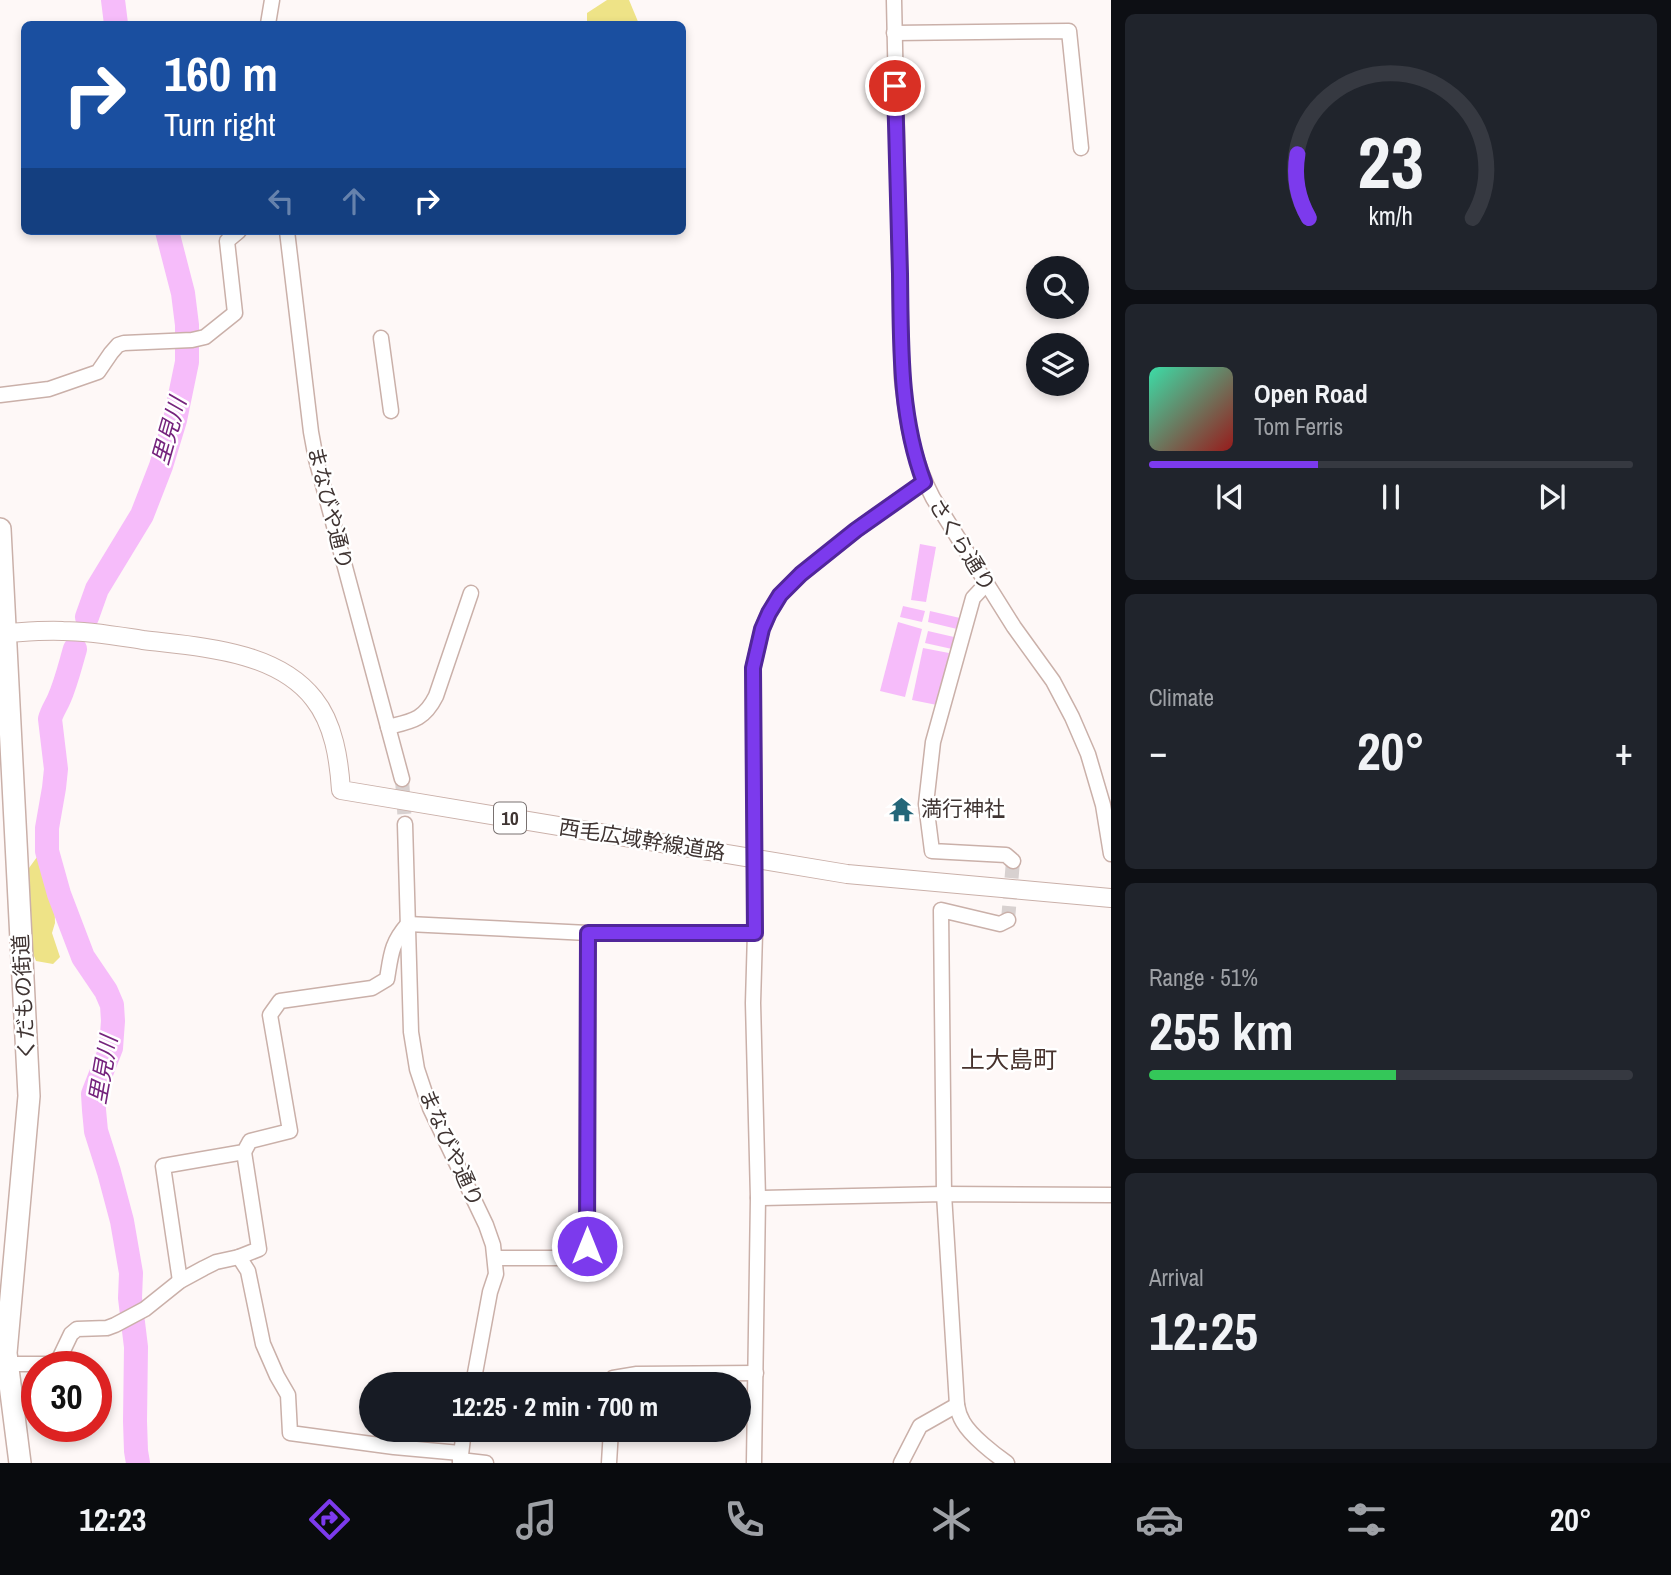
<!DOCTYPE html>
<meta charset="utf-8">
<style>
:root{--surface:#171b24;--page:#20242c;--text:#f1f3f6;--muted:#9ea1a6;--line:#363941;--accent:#7c3aed}
body{margin:0;font-family:"Archivo Narrow","Noto Sans JP",sans-serif;background:var(--page);color:var(--text);height:100vh;display:flex;flex-direction:column;font-size:26px;white-space:nowrap}
*{box-sizing:border-box;margin:0}
p{font-size:23px;color:var(--muted)}
.icon{flex:none;width:38px;height:38px;fill:none;stroke:currentColor;stroke-width:2;stroke-linecap:round;stroke-linejoin:round}
.map{position:relative;flex:1;overflow:hidden}
.details{display:flex;flex-direction:column;gap:14px;padding:14px;background:#0d0f14;width:560px}
.details>*{flex:none}
.top-card{position:absolute;left:21px;top:21px;width:665px;height:214px;border-radius:10px;box-shadow:0 4px 10px #0003;background:#1a4fa0;color:#fff;overflow:hidden}
.tools{position:absolute;left:1026px;top:256px;display:grid;gap:14px}
.tools a{display:grid;place-items:center;width:63px;height:63px;border-radius:50%;background:var(--surface);box-shadow:0 4px 10px #0003;font-size:35px}
.speed{position:absolute;left:21px;top:1351px;display:flex;gap:14px;font-size:35px;font-weight:700;text-align:center}
.speed>*{display:grid;place-content:center;width:91px;height:91px;border-radius:50%;background:var(--surface);box-shadow:0 4px 10px #0003;line-height:1}
.speed .limit{border:10px solid #d22;background:#fff;color:#111}
.pin{position:absolute;display:grid;place-items:center;width:60px;height:60px;color:#fff;margin:-30px;border:4px solid #fff;border-radius:50%;box-shadow:0 2px 7px #0007}
.me{position:absolute;width:77px;margin:-38px;rotate:0deg;stroke-linejoin:round;filter:drop-shadow(0 0 5px #0008)}
.turn{display:flex;align-items:center;gap:24px;height:147px;padding:0 28px;font-size:32px}
.turn .icon{width:91px;height:91px;stroke-width:2.5}
.turn b{display:block;font-size:49px;line-height:60px}
.lanes{display:flex;align-items:center;height:66px;padding:0 28px;background:#0003;justify-content:center;gap:35px;direction:ltr}
.lanes .off{opacity:.35}
.big{font-size:52px;font-weight:800;line-height:1.1}
.details .card{flex:1;display:flex;flex-direction:column;justify-content:center;gap:10px;min-width:0;padding:0 24px;border-radius:10px;background:var(--page)}
.details .dial{align-items:center;gap:0}
.dial svg{height:182px;overflow:visible;fill:none;stroke:var(--line);stroke-width:7;stroke-linecap:round;text-anchor:middle}
.dial text{fill:var(--text);stroke:none}
.song{display:flex;align-items:center;gap:21px}
.cover{width:84px;height:84px;border-radius:10px;background:linear-gradient(135deg,hsl(160 70% 55%),hsl(0 70% 35%))}
.played{height:7px;border-radius:4px;background:linear-gradient(90deg,var(--accent) 35%,var(--line) 35%)}
.keys{display:flex;justify-content:space-around;direction:ltr}
.heat{display:flex;justify-content:space-between;align-items:center;font-size:38px;direction:ltr}
.charge{height:10px;border-radius:5px;background:linear-gradient(90deg,#34c759 51%,var(--line) 0)}
.trip{position:absolute;left:359px;top:1372px;width:392px;height:70px;border-radius:35px;background:var(--surface);box-shadow:0 4px 10px #0003;font-weight:800;line-height:70px;text-align:center}
.tab-bar{display:flex;height:112px;justify-content:space-around;align-items:center;background:#090b0e;color:var(--muted)}
.tab-bar .icon{width:49px;height:49px}
.tab-bar .selected{color:var(--accent)}
.tab-bar b{font-size:32px;color:var(--text)}
main{display:flex;flex:1;min-height:0}
.map>svg:first-child{display:block}
</style>
<main>
<div class="map">
<svg width="1111" height="1463" viewBox="0 0 1111 1463">
<rect width="100%" height="100%" fill="#fef8f7"/>
<g fill="#eee387">
<path d="M 607,0 L 629,0 L 639,24 L 587,24 L 587,13 Z"/>
<path d="M 37,857 L 45,858 L 54,888 L 55,923 L 52,933 L 60,957 L 53,964 L 36,961 L 30,946 L 29,868 Z"/>
</g>
<g fill="#f6bcfa">
<path d="M 920,544 L 936,547 L 926,602 L 911,600 Z"/>
<path d="M 903,606 L 925,611 L 922,622 L 900,617 Z"/>
<path d="M 930,611 L 960,618 L 957,629 L 928,622 Z"/>
<path d="M 898,622 L 922,629 L 905,697 L 880,691 Z"/>
<path d="M 928,631 L 954,637 L 952,649 L 925,643 Z"/>
<path d="M 923,648 L 949,653 L 937,705 L 912,700 Z"/>
</g>
<g fill="none" stroke-linecap="round" stroke-linejoin="round">
<g stroke="#f6bcfa" stroke-width="24">
<path d="M 113,0 L 116,24"/>
<path d="M 87,617 L 97,589 L 142,515 L 161,466 L 175,420 L 187,362 L 187,325 L 183,293 L 167,231"/>
<path d="M 75,649 C 70,666 66,683 59,699 C 56,706 52,711 50,719 L 56,769 L 54,788 L 47,828 L 47,851 L 59,894 L 83,957 L 106,991 L 112,1005 L 113,1021 L 111,1048 L 93,1094 L 94,1110 L 96,1131 L 109,1172 L 122,1221 L 131,1273 L 130,1298 L 136,1347 L 135,1421 L 136,1451 L 138,1463"/>
</g>
<g stroke="#d8d1d0" stroke-width="14" stroke-dasharray="14 7" stroke-linecap="butt">
<path d="M 402,779 L 405,824"/>
<path d="M 1008,920 L 1013,861"/>
</g>
<defs>
<g id="minor">
<path d="M 894,0 L 902,378 C 907,422 912,459 933,498 L 1014,627 L 1053,681 L 1072,717 L 1088,754 L 1103,805 L 1111,854"/>
<path d="M 268,24 L 272,0"/>
<path d="M 894,33 L 1069,31 L 1081,148"/>
<path d="M 287,231 L 311,432 L 316,459 L 402,779"/>
<path d="M 381,338 L 391,411"/>
<path d="M 0,395 L 49,389 L 98,372 L 111,353 L 118,345 L 124,343 L 192,340 L 205,337 L 235,313 L 227,241 L 239,231"/>
<path d="M 986,584 L 973,598 L 933,742 L 926,804 L 932,851 L 1006,855 L 1013,861"/>
<path d="M 388,727 C 412,721 424,720 436,696 L 471,593"/>
<path d="M 405,824 L 411,1032 L 417,1069 L 430,1108 L 486,1225 L 493,1245 L 496,1274 L 490,1292 L 473,1384"/>
<path d="M 758,1198 L 944,1194 L 1111,1195"/>
<path d="M 239,1257 L 248,1271 L 263,1344 L 277,1376 L 288,1395 L 290,1433 L 394,1447 L 460,1453"/>
<path d="M 496,1258 L 579,1258 L 586,1254 L 587,1246 L 588,933"/>
<path d="M 180,1281 L 163,1166 L 244,1152 L 250,1141 L 290,1131 L 270,1015 L 280,1001 L 372,988 L 387,979 C 391,955 391,943 408,924 L 588,933 L 755,933"/>
<path d="M 1,1364 L 53,1364 L 60,1357 L 71,1334 L 77,1329 L 107,1328 L 115,1325 L 145,1309 L 180,1281 L 204,1268 L 216,1262 L 239,1257 L 259,1249 L 244,1152"/>
<path d="M 613,1384 L 613,1378 L 637,1374 L 756,1373"/>
<path d="M 460,1460 L 486,1463"/>
<path d="M 460,1463 L 464,1430"/>
<path d="M 609,1463 L 611,1430"/>
<path d="M 754,1463 L 758,1198 L 753,1003 L 755,933 L 753,668 L 762,629 L 769,613 L 780,595 L 801,574 L 856,530 L 924,482"/>
<path d="M 901,1463 L 920,1426 L 957,1405"/>
<path d="M 1007,1463 C 994,1454 971,1436 963,1422 C 960,1417 958,1411 957,1405 L 944,1194 L 941,910 L 1000,924 L 1008,920"/>
</g>
<path id="major" d="M 5,633 C 24,632 44,630 63,631 C 90,631 117,636 143,640 C 199,647 276,650 314,699 C 334,724 339,760 341,790 L 847,874 L 1111,898"/>
<path id="highway" d="M 0,529 L 29,1096 L 6,1353 L 20,1463"/>
</defs>
<use href="#minor" stroke="#cab0a9" stroke-width="17"/>
<use href="#major" stroke="#cab0a9" stroke-width="20"/>
<use href="#highway" stroke="#cab0a9" stroke-width="24"/>
<use href="#minor" stroke="#fff" stroke-width="14"/>
<use href="#major" stroke="#fff" stroke-width="18"/>
<use href="#highway" stroke="#fff" stroke-width="21"/>
</g>
<g fill="none" stroke-linecap="round" stroke-linejoin="round">
<defs>
<path id="route" d="M 587,1246 L 588,933 L 755,933 L 753,668 L 762,629 L 769,613 L 780,595 L 801,574 L 856,530 L 924,482 C 899,415 901,344 900,274 C 898,211 897,149 895,86"/>
</defs>
<use href="#route" stroke="#51269a" stroke-width="18"/>
<use href="#route" stroke="#7c3aed" stroke-width="12"/>
</g>
<defs>
<symbol id="temple-bare" viewBox="-9 -9 18 18"><path d="M0-6L5-2H3V0L6.5 2.5H4V6H1.5V3h-3V6H-4V2.5H-6.5L-3 0V-2H-5Z" fill="#246679" stroke="#fff" stroke-width="2.5" paint-order="stroke"/></symbol>
</defs>
<g fill-rule="evenodd">
<use href="#temple-bare" x="884" y="792" width="35" height="35"/>
</g>
<g text-anchor="middle" stroke-width="5" stroke-linejoin="round" paint-order="stroke">
<rect fill="#fff" stroke="#797170" stroke-width="2" x="494" y="802.5" width="32" height="31" rx="5"/>
<g font-size="19" font-weight="bold" fill="#3f3432">
<text x="510" y="825">10</text>
</g>
<g font-size="21" fill="#3f3432" stroke="#fff">
<text transform="translate(330 508) rotate(76)" y="7">まなびや通り</text>
<text transform="translate(962 545) rotate(58)" y="7">さくら通り</text>
<text transform="translate(642 840) rotate(9)" y="7">西毛広域幹線道路</text>
<text transform="translate(24 997) rotate(-93)" y="7">くだもの街道</text>
<text transform="translate(451 1148) rotate(66)" y="7">まなびや通り</text>
</g>
<g font-size="21" fill="#3f3432" stroke="#fff" text-anchor="start">
<text x="921" y="816">満行神社</text>
</g>
<g font-size="23" font-style="italic" fill="#75237d" stroke="#fff">
<text transform="translate(169 431) rotate(-74)" y="8">里見川</text>
<text transform="translate(103 1070) rotate(-80)" y="8">里見川</text>
</g>
<g font-size="24" fill="#47322d" stroke="#fff">
<text x="1009" y="1068">上大島町</text>
</g>
</g>
</svg>
<div class="tools">
<a><svg class="icon" aria-label="search" viewBox="0 0 24 24"><circle cx="10" cy="10" r="6"/><path d="M15 15l6 6"/></svg></a>
<a><svg class="icon" aria-label="layers" viewBox="0 0 24 24"><path d="M12 4l9 5-9 5-9-5zM3 14l9 5 9-5"/></svg></a>
</div>
<div class="speed"><div class="limit">30</div></div>
<div class="pin" style="left:895px;top:86px;background:#d93025"><svg class="icon" aria-label="arrive" viewBox="0 0 24 24"><path d="M6 21V4h12l-3 4 3 4H6"/></svg></div>
<svg class="me" style="left:587px;top:1246px" viewBox="-20 -20 40 40"><circle r="17" fill="#7c3aed" stroke="#fff" stroke-width="3"/><path d="M0-11L8 9 0 5-8 9z" fill="#fff"/></svg>
<div class="trip">12:25 · 2 min · 700 m</div>
<div class="top-card">
<div class="turn"><svg class="icon" aria-label="right" viewBox="0 0 24 24"><path d="M7 20v-9h11M14 6l5 5-5 5"/></svg><div><b>160 m</b>Turn right</div></div>
<div class="lanes"><svg class="icon off" aria-label="left" viewBox="0 0 24 24"><path d="M17 20v-9H6M10 6l-5 5 5 5"/></svg><svg class="icon off" aria-label="ahead" viewBox="0 0 24 24"><path d="M12 20V5M6 11l6-6 6 6"/></svg><svg class="icon" aria-label="right" viewBox="0 0 24 24"><path d="M7 20v-9h11M14 6l5 5-5 5"/></svg></div>
</div>
</div>
<section class="details">
<div class="card dial"><svg viewBox="0 0 100 80">
<path d="M14 69A42 42 0 1 1 86 69"/>
<path d="M14 69A42 42 0 0 1 9 41" stroke="#7c3aed"/>
<text x="50" y="56" font-size="32" font-weight="700">23</text>
<text x="50" y="72" font-size="11">km/h</text>
</svg></div>
<div class="card">
<div class="song"><i class="cover"></i><div><b>Open Road</b><p>Tom Ferris</p></div></div>
<div class="played"></div>
<div class="keys"><svg class="icon" aria-label="previous" viewBox="0 0 24 24"><path d="M18 5L8 12l10 7zM5 5v14"/></svg><svg class="icon" aria-label="pause" viewBox="0 0 24 24"><path d="M8 5v14M16 5v14"/></svg><svg class="icon" aria-label="next" viewBox="0 0 24 24"><path d="M6 5l10 7-10 7zM19 5v14"/></svg></div>
</div>
<div class="card"><p>Climate</p>
<div class="heat"><a>−</a><b class="big">20°</b><a>+</a></div>
</div>
<div class="card"><p>Range · 51%</p><b class="big">255 km</b><div class="charge"></div></div>
<div class="card"><p>Arrival</p><b class="big">12:25</b></div>
</section>
</main>
<nav class="tab-bar">
<b>12:23</b>
<svg class="icon selected" aria-label="directions" viewBox="0 0 24 24"><path d="M12 3l9 9-9 9-9-9zM9 14v-3h6M13 9l2 2-2 2"/></svg>
<svg class="icon" aria-label="music" viewBox="0 0 24 24"><path d="M9 18V5l10-2v13"/><circle cx="6" cy="18" r="3"/><circle cx="16" cy="16" r="3"/></svg>
<svg class="icon" aria-label="phone" viewBox="0 0 24 24"><path d="M5 4h4l2 5-3 2q2 4 5 5l2-3 5 2v4C11 20 4 13 5 4z"/></svg>
<svg class="icon" aria-label="climate" viewBox="0 0 24 24"><path d="M12 3v18M4 7l16 10M4 17L20 7"/></svg>
<svg class="icon" aria-label="car" viewBox="0 0 24 24"><path d="M5 17H2v-5l4-1 3-4h7l3 4 3 1v5h-3M9 17h6M6 11h13"/><circle cx="7" cy="17" r="2"/><circle cx="17" cy="17" r="2"/></svg>
<svg class="icon" aria-label="filters" viewBox="0 0 24 24"><path d="M4 7h16M4 17h16"/><circle cx="9" cy="7" r="2"/><circle cx="15" cy="17" r="2"/></svg>
<b>20°</b>
</nav>
